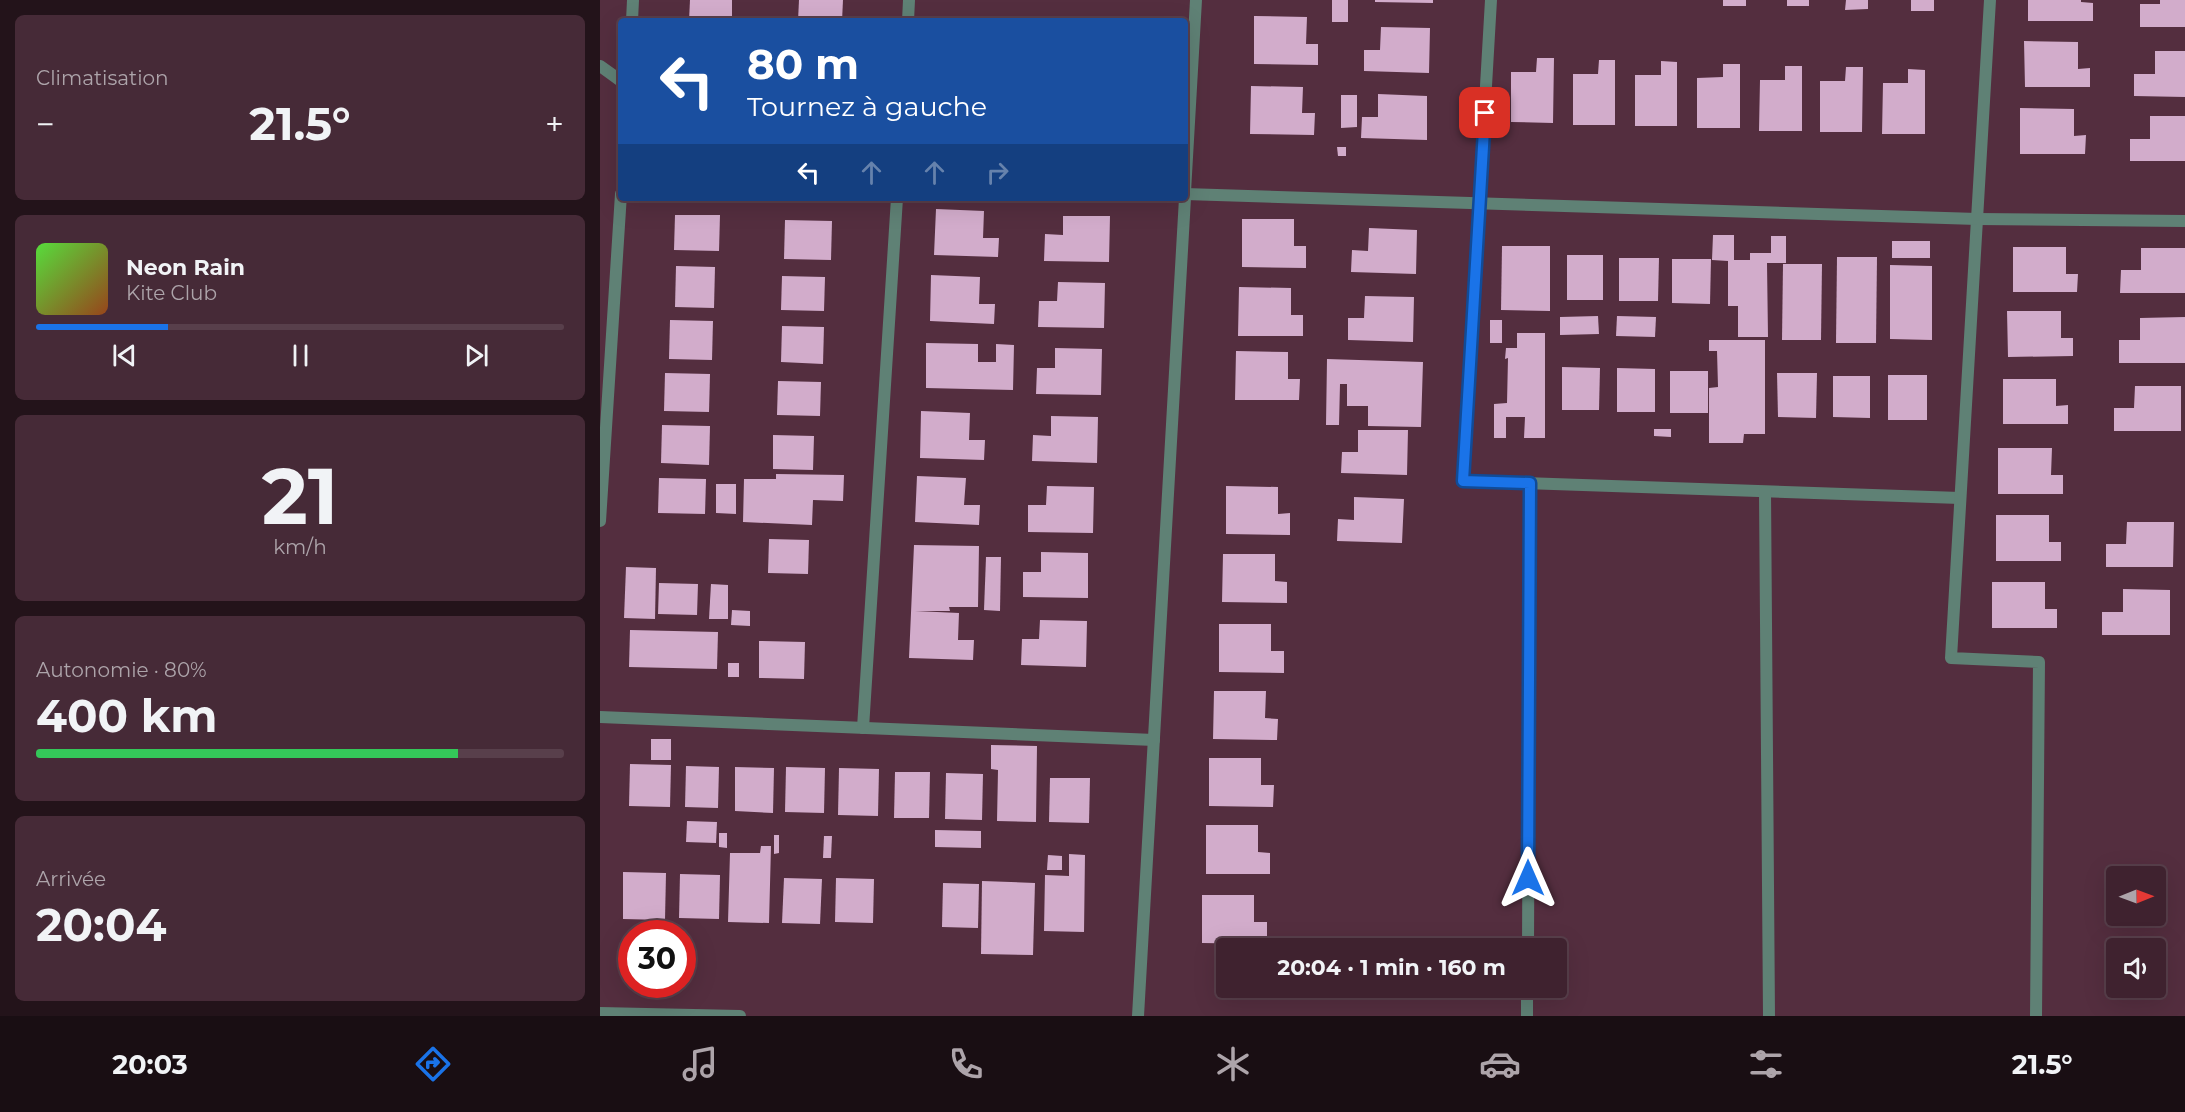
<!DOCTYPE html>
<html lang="fr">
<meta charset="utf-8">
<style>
:root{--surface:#3f222f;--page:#462a37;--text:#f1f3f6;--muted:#ada4aa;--line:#583f4b;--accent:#1a73e8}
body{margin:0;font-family:Montserrat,sans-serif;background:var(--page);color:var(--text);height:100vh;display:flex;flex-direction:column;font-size:22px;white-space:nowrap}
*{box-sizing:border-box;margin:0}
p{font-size:20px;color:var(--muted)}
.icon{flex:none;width:33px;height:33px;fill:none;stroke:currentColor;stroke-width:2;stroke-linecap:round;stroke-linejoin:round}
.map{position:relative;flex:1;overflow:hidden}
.sheet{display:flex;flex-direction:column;gap:15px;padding:15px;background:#23131a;width:600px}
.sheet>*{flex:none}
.banner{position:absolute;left:18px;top:18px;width:570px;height:183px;border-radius:6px;box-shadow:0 6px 24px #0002,0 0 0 2px var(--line);background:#1a4fa0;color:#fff;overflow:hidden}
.needle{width:39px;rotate:89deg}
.fabs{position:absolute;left:1506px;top:866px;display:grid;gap:12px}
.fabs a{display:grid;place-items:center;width:60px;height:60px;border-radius:6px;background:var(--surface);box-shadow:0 6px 24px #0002,0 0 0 2px var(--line);font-size:30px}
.speed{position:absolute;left:18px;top:920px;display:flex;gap:12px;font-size:30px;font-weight:700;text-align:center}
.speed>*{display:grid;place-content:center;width:78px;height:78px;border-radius:50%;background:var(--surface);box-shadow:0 6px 24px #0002,0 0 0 2px var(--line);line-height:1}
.speed .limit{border:9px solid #d22;background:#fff;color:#111}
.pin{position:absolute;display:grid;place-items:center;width:51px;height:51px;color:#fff;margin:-26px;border-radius:12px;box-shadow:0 3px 9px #0006}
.me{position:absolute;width:66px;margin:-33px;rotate:0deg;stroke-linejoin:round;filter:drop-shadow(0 0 4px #0008)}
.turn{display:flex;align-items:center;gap:21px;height:126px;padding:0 30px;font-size:27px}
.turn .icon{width:78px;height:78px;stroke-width:2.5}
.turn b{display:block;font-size:42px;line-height:51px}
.lanes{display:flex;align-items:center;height:57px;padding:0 30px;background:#0003;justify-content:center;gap:30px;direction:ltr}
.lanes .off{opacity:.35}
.big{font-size:45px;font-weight:700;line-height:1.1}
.sheet .tile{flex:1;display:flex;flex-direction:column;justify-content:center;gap:9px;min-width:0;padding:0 21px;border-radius:9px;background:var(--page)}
.sheet .dial{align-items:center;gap:0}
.dial b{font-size:78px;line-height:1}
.song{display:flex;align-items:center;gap:18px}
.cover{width:72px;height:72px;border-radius:9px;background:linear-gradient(135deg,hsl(110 70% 55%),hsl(20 70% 35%))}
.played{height:6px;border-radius:3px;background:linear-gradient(90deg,var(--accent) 25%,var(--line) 25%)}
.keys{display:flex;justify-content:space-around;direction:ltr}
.heat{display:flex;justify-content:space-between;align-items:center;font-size:33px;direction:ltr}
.charge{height:9px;border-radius:4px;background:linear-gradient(90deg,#34c759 80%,var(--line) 0)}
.trip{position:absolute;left:616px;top:938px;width:351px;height:60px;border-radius:6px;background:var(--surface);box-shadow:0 6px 24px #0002,0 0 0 2px var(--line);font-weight:700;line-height:60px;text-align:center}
.menu{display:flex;height:96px;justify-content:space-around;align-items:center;background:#190e13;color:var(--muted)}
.menu .icon{width:42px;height:42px}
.menu .selected{color:var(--accent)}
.menu b{font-size:27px;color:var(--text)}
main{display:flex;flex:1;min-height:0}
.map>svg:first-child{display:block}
</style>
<main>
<section class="sheet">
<div class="tile"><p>Climatisation</p>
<div class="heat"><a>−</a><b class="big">21.5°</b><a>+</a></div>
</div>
<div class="tile">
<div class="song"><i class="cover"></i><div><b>Neon Rain</b><p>Kite Club</p></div></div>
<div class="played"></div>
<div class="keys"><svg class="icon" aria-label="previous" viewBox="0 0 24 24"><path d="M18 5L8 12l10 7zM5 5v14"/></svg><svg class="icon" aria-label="pause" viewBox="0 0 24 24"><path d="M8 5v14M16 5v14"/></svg><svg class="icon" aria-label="next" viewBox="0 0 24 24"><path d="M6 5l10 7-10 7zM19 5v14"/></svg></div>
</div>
<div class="tile dial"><b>21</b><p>km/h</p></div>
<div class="tile"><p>Autonomie · 80%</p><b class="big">400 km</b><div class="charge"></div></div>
<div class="tile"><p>Arrivée</p><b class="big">20:04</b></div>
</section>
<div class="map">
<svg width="1585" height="1016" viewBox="0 0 1585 1016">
<rect width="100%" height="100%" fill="#542e3f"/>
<g fill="#d2accb">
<path d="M 90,0 L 132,0 L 132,21 L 89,21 Z"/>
<path d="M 199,0 L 243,0 L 242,21 L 198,21 Z"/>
<rect x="732" y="0" width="16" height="22"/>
<path d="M 775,0 L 833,0 L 833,3 L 775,2 Z"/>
<rect x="1123" y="0" width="23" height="6"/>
<rect x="1187" y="0" width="22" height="6"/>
<path d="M 1246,0 L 1268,0 L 1268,9 L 1245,10 Z"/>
<rect x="1311" y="0" width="23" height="11"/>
<path d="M 1428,0 L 1481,0 L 1481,2 L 1493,3 L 1493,21 L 1428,21 Z"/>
<path d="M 1560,0 L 1585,0 L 1585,27 L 1540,27 L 1540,4 L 1560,4 Z"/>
<path d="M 654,16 L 707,17 L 706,44 L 718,44 L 718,65 L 654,64 Z"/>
<path d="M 781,27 L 830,28 L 829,73 L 764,71 L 764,50 L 780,50 Z"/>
<path d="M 1424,41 L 1478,42 L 1478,69 L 1490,68 L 1490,87 L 1425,87 Z"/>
<path d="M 1555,51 L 1585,51 L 1585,97 L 1534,96 L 1534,74 L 1555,74 Z"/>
<path d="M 937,58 L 954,58 L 953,123 L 911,122 L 911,72 L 936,72 Z"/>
<path d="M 999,60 L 1015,60 L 1015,125 L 973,125 L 973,74 L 998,74 Z"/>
<path d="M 1061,61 L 1077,62 L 1077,126 L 1035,126 L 1035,75 L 1061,75 Z"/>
<path d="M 1123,64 L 1140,64 L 1140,128 L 1097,128 L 1097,78 L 1123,77 Z"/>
<path d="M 1185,66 L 1202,66 L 1202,131 L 1159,131 L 1160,80 L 1185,80 Z"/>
<path d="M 1246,67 L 1263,67 L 1262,132 L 1220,132 L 1220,81 L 1245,81 Z"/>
<path d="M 1308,69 L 1325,70 L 1325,134 L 1282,134 L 1283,83 L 1308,83 Z"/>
<path d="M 651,86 L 703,87 L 702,113 L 715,113 L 714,135 L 650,134 Z"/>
<path d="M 778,94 L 827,96 L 827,140 L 761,138 L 762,117 L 778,117 Z"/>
<path d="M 741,95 L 757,95 L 757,127 L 741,128 Z"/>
<path d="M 1420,108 L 1474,109 L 1474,136 L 1486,135 L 1485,154 L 1420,154 Z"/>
<path d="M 1550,116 L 1585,116 L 1585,161 L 1530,161 L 1530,139 L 1550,139 Z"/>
<path d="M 737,147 L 746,147 L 746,156 L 738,156 Z"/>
<path d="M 336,209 L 384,211 L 383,238 L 399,238 L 398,257 L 334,255 Z"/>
<path d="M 75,215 L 120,215 L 119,251 L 74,250 Z"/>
<path d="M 463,216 L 510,216 L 509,262 L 444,261 L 445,234 L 463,235 Z"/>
<path d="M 642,219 L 694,219 L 694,246 L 706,246 L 706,268 L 642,267 Z"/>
<path d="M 185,220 L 232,221 L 231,260 L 184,259 Z"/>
<path d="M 769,228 L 817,230 L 816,274 L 751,272 L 752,250 L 768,251 Z"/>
<path d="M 1113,235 L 1134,235 L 1134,260 L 1150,260 L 1150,253 L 1171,253 L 1171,236 L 1186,236 L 1186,263 L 1167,263 L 1168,337 L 1138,337 L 1138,306 L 1128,306 L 1128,261 L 1112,260 Z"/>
<rect x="1292" y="241" width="38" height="17"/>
<path d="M 902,246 L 950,246 L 950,311 L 901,310 Z"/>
<path d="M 1413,247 L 1466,247 L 1466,274 L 1478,274 L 1477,292 L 1413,292 Z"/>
<path d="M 1541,248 L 1585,248 L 1585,293 L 1520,293 L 1521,270 L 1541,270 Z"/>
<rect x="967" y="255" width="36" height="45"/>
<path d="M 1237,257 L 1277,257 L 1276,343 L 1236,343 Z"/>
<path d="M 1019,258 L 1059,258 L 1058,301 L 1019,301 Z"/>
<path d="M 1072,259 L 1111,259 L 1110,304 L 1072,303 Z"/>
<path d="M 1183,264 L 1222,264 L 1221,340 L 1182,340 Z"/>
<path d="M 1290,265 L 1332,266 L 1332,340 L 1290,339 Z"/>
<path d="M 76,266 L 115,267 L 114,308 L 75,307 Z"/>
<path d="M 331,275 L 380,277 L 379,304 L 395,304 L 394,324 L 330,321 Z"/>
<path d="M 182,276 L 225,277 L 224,311 L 181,310 Z"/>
<path d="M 458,282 L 505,283 L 504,328 L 438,327 L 439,301 L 457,301 Z"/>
<path d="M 639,287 L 691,288 L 691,315 L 703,315 L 703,336 L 638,336 Z"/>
<path d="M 765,296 L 814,297 L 813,342 L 748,340 L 748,318 L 764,318 Z"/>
<path d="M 1407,311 L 1461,311 L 1461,338 L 1473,338 L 1473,356 L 1408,357 Z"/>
<path d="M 998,316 L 999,334 L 960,335 L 960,317 Z"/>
<path d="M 1017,316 L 1056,317 L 1055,337 L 1016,336 Z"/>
<path d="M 1585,317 L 1585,363 L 1519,363 L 1519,340 L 1540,340 L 1540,318 Z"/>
<path d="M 70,320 L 113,321 L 112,360 L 69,359 Z"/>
<rect x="890" y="320" width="12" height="23"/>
<path d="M 182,326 L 224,327 L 223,364 L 181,362 Z"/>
<path d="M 917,333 L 945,333 L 945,438 L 924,438 L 925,417 L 906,417 L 906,438 L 894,438 L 894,404 L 907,403 L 908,358 L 905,359 L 906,348 L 917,348 Z"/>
<path d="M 1109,340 L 1165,340 L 1165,434 L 1144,434 L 1143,443 L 1109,443 L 1109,388 L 1118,387 L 1117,351 L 1109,351 Z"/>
<path d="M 326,343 L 378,344 L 378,362 L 396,362 L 396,344 L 414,345 L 413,390 L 326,388 Z"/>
<path d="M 455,348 L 502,349 L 501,395 L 436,394 L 437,368 L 455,368 Z"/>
<path d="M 636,351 L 688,352 L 688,379 L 700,379 L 699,400 L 635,400 Z"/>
<path d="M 727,359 L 823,362 L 821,427 L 768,426 L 768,406 L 747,406 L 747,384 L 740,384 L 739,425 L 726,425 Z"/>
<path d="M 962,367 L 1000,368 L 999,410 L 962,410 Z"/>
<path d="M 1017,368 L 1055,369 L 1055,412 L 1017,412 Z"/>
<rect x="1070" y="371" width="38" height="42"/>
<path d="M 65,373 L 110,374 L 109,412 L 64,411 Z"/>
<path d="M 1177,373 L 1217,373 L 1216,418 L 1178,417 Z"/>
<rect x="1288" y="375" width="39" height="45"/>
<path d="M 1233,376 L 1270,376 L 1270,418 L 1233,417 Z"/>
<path d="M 1403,379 L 1456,379 L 1456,406 L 1468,405 L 1468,424 L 1403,424 Z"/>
<path d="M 178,381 L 221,382 L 220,416 L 177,415 Z"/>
<path d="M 1535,386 L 1581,386 L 1581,431 L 1514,431 L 1514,408 L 1534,408 Z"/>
<path d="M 321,411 L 370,413 L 369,440 L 385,440 L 384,460 L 320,458 Z"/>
<path d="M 451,416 L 498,417 L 497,463 L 432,461 L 433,435 L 451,436 Z"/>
<path d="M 62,425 L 110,426 L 109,465 L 61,463 Z"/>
<path d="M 1054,429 L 1071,429 L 1071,437 L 1054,436 Z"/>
<path d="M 758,430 L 808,430 L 807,475 L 741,473 L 742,452 L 758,452 Z"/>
<path d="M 173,435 L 214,436 L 213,470 L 173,469 Z"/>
<path d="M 1398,448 L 1452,448 L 1451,475 L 1463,475 L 1463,494 L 1398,494 Z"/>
<path d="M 176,474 L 244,475 L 243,501 L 213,500 L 212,525 L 143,522 L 144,479 L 176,479 Z"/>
<path d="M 317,476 L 366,478 L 364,505 L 380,505 L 379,525 L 315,522 Z"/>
<path d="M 59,478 L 106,479 L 105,514 L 58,513 Z"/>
<path d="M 116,484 L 136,484 L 136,514 L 116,513 Z"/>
<path d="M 447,486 L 494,487 L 493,533 L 428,532 L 428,505 L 446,505 Z"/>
<path d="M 626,486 L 678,487 L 678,514 L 690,513 L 690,535 L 626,534 Z"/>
<path d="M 754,497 L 804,499 L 802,543 L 737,541 L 738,519 L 754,520 Z"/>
<path d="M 1396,515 L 1449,515 L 1449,542 L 1461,542 L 1461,561 L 1396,561 Z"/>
<path d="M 1527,522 L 1574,522 L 1573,567 L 1506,567 L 1506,544 L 1526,544 Z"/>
<path d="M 169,539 L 209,540 L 208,574 L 168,573 Z"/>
<path d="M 314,545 L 379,546 L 378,607 L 349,607 L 350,611 L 315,611 L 359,613 L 358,640 L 374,640 L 373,660 L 309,658 Z"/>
<path d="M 441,552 L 488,553 L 488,598 L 423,597 L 423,572 L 441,572 Z"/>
<path d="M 623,554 L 675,554 L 675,581 L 687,582 L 687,603 L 622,602 Z"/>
<path d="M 386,557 L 401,557 L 400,611 L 384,610 Z"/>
<path d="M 26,567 L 56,568 L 55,619 L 24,618 Z"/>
<path d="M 1392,582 L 1445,582 L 1445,609 L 1457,609 L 1457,628 L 1392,628 Z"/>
<path d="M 59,583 L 98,584 L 97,615 L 58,614 Z"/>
<path d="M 111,584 L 128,585 L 128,619 L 109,619 Z"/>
<path d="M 1523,589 L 1570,590 L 1570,635 L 1502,635 L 1502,612 L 1523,612 Z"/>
<path d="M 132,610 L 150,611 L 150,626 L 131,625 Z"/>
<path d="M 440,620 L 487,621 L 486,667 L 421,665 L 422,639 L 439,639 Z"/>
<path d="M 619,624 L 671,624 L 671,651 L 684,651 L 684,673 L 619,672 Z"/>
<path d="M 30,630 L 118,632 L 117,669 L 29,667 Z"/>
<path d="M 159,641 L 205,642 L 204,679 L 159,678 Z"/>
<rect x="128" y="663" width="11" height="14"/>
<path d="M 614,691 L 666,691 L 665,718 L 678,719 L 677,740 L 613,739 Z"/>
<rect x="51" y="739" width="20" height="21"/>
<path d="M 391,745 L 437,746 L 436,822 L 397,821 L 398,770 L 391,769 Z"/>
<path d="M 609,758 L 661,758 L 661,785 L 674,785 L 673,807 L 609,806 Z"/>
<path d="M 30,764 L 71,765 L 70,807 L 29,806 Z"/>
<path d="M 86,766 L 119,767 L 118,808 L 85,807 Z"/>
<path d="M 135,767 L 174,768 L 173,813 L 135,811 Z"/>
<path d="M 186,767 L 225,768 L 224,813 L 185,812 Z"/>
<path d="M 239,768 L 279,769 L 278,816 L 238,815 Z"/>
<path d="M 295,772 L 330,772 L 329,818 L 294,818 Z"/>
<path d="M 346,773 L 383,774 L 382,820 L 345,819 Z"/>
<path d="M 450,778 L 490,778 L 489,823 L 449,822 Z"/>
<path d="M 87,821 L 117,822 L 116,843 L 86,842 Z"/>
<path d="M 606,825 L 658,825 L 658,852 L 670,853 L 670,874 L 606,874 Z"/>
<path d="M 335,830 L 381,831 L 381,848 L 335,847 Z"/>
<path d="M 119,833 L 127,833 L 127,848 L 119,847 Z"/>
<path d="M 174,835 L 179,835 L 179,853 L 174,854 Z"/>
<path d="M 224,836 L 232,836 L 231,858 L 223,858 Z"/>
<path d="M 161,846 L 171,846 L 169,923 L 128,922 L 130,853 L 160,853 Z"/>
<path d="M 469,854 L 485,855 L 484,932 L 444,931 L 445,875 L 469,876 Z"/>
<path d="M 448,855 L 462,856 L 462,870 L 447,870 Z"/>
<path d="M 23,872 L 66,873 L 65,920 L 23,919 Z"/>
<path d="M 80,874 L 120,875 L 119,919 L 79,918 Z"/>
<path d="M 184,878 L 222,879 L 220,924 L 182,923 Z"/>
<path d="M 236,878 L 274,879 L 273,923 L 235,922 Z"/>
<path d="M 382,881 L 435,883 L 433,955 L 381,954 Z"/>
<path d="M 343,883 L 379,884 L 378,928 L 342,927 Z"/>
<path d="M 602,895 L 654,895 L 654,922 L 667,922 L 667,944 L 602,943 Z"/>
</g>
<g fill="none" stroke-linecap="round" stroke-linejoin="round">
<g stroke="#5f8175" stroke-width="12">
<path d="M 891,0 L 863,481 L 1360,498"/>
<path d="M 1390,0 L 1351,658 L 1439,662 L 1436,1016"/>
<path d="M 32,21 L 33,0"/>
<path d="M 308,21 L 309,0"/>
<path d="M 0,66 L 21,81"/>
<path d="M 585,194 L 1377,219 L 1585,221"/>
<path d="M 1165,492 L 1169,1016"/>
<path d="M 0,521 L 21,194"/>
<path d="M 0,717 L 554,740"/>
<path d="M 263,728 L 297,198"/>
<path d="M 928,948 L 930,483"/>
<path d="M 0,1013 L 140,1016"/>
<path d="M 927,1016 L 927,987"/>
</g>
<g stroke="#5f8175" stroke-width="12">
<path d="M 585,192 L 596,0"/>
<path d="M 538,1016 L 585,198"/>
</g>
</g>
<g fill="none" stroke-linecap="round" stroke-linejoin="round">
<defs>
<path id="route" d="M 885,113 L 863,481 L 930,483 L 928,878"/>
</defs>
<use href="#route" stroke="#114b97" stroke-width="15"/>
<use href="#route" stroke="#1a73e8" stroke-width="10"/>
</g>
</svg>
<div class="fabs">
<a><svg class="needle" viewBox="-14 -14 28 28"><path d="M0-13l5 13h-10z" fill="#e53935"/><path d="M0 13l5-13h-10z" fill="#ada4aa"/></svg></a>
<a><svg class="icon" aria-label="sound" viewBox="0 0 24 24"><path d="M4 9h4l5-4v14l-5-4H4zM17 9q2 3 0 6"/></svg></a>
</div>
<div class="speed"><div class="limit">30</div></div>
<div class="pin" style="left:885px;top:113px;background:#d93025"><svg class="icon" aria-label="arrive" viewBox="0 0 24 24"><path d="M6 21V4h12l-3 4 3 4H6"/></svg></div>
<svg class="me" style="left:928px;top:878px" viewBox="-20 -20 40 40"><path d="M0-17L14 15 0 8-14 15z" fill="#1a73e8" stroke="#fff" stroke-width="4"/></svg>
<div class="trip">20:04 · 1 min · 160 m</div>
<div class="banner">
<div class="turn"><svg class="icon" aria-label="left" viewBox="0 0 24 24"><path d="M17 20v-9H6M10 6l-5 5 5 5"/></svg><div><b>80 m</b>Tournez à gauche</div></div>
<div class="lanes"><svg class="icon" aria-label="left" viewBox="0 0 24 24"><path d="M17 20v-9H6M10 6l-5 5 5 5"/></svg><svg class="icon off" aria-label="ahead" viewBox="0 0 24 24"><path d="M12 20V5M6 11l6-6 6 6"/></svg><svg class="icon off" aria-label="ahead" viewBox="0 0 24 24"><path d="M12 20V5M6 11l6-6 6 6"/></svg><svg class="icon off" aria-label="right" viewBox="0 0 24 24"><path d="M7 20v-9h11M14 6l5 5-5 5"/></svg></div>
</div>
</div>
</main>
<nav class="menu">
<b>20:03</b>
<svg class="icon selected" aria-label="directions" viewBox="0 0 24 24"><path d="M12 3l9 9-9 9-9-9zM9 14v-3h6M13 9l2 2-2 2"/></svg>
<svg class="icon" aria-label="music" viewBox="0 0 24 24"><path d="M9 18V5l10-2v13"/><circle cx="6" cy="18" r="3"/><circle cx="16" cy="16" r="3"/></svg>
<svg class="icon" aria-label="phone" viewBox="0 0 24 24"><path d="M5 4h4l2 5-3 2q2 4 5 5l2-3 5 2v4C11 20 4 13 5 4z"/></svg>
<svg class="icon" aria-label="climate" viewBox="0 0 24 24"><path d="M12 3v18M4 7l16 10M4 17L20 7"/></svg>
<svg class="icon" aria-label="car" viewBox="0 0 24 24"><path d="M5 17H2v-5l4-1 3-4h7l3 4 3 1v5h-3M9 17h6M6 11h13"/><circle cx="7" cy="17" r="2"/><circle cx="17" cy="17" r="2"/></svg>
<svg class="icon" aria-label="filters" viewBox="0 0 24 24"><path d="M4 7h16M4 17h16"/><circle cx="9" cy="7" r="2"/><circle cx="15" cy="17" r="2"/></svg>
<b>21.5°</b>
</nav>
